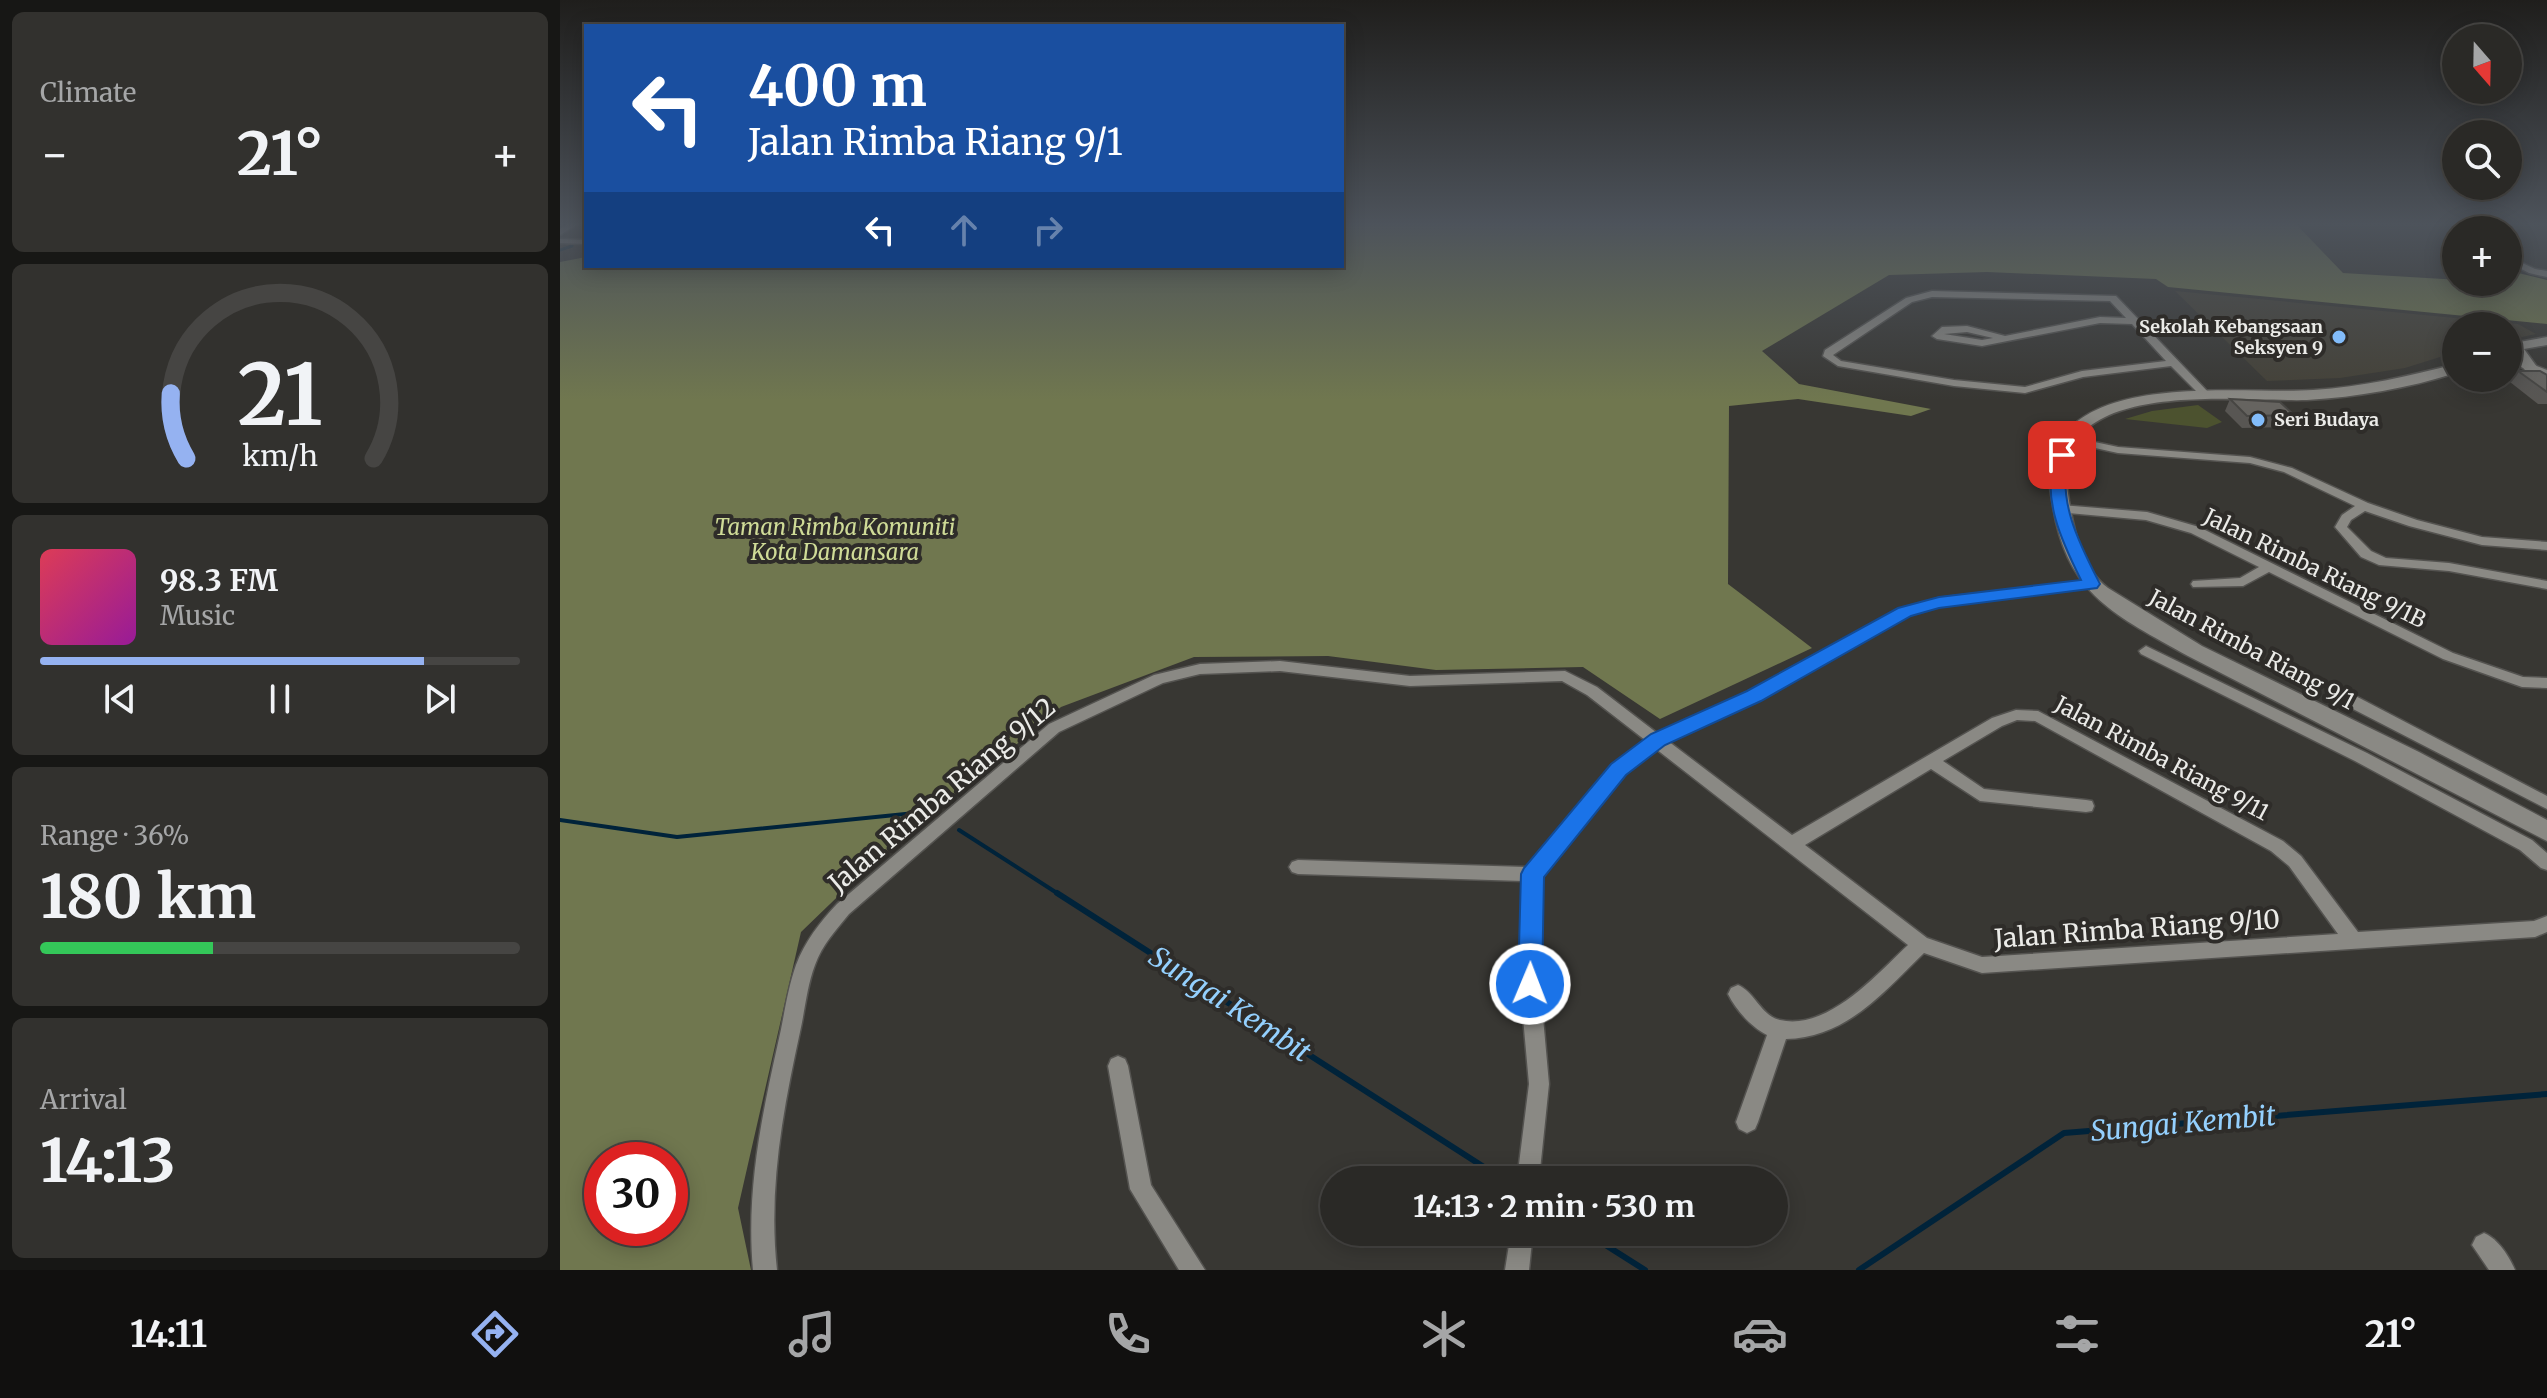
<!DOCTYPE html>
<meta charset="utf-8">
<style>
:root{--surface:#2a2926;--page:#32312e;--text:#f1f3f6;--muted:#a5a6a7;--line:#464543;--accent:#95b2f1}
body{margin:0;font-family:Merriweather,serif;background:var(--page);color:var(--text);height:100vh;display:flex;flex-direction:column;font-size:30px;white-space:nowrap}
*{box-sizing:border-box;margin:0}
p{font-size:26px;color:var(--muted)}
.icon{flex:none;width:44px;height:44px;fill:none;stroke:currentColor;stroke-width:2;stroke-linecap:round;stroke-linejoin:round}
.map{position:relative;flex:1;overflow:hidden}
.sheet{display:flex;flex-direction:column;gap:12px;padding:12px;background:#171715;width:560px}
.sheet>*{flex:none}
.top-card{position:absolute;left:24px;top:24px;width:760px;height:244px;border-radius:0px;box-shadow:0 4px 20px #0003,0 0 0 2px var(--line);background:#1a4fa0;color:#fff;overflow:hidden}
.needle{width:52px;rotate:160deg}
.tools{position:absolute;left:1882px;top:24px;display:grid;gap:16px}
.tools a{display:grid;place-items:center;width:80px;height:80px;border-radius:50%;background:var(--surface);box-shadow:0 4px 20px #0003,0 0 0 2px var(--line);font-size:40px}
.speed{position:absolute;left:24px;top:1142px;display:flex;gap:16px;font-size:40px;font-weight:700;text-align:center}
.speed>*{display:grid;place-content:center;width:104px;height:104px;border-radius:50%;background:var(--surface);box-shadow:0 4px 20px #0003,0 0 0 2px var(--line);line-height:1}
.speed .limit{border:12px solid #d22;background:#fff;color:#111}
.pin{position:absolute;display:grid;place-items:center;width:68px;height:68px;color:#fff;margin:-34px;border-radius:16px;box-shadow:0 4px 12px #0006}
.me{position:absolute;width:88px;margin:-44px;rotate:1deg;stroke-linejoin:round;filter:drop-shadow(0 0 6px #0008)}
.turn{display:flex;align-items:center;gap:28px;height:168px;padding:0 32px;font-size:36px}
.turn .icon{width:104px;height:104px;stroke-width:2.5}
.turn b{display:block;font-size:56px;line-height:68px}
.lanes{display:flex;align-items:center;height:76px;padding:0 32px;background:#0003;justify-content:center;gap:40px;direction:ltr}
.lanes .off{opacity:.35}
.big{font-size:60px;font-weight:700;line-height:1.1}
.sheet .widget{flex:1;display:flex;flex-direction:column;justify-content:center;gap:12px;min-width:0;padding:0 28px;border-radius:12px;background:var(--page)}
.sheet .dial{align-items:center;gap:0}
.dial svg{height:208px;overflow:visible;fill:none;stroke:var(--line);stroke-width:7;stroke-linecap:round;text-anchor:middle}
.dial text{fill:var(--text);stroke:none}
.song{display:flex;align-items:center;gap:24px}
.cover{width:96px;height:96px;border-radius:12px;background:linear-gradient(135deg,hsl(350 70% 55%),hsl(300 70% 35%))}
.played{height:8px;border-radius:4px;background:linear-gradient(90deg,var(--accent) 80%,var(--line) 80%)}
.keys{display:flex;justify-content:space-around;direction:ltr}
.heat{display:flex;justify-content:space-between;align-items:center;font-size:44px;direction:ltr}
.charge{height:12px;border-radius:6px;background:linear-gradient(90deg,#34c759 36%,var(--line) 0)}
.trip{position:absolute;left:760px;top:1166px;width:468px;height:80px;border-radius:40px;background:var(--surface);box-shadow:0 4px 20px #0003,0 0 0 2px var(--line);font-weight:700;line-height:80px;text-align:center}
.dock{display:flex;height:128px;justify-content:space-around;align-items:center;background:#11100f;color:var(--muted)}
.dock .icon{width:56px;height:56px}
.dock .selected{color:var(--accent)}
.dock b{font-size:36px;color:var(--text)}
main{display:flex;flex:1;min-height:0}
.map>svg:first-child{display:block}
</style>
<main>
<section class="sheet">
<div class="widget"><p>Climate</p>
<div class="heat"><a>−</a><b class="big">21°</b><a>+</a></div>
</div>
<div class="widget dial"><svg viewBox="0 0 100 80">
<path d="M14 69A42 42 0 1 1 86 69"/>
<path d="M14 69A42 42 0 0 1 8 44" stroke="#95b2f1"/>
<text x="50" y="56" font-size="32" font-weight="700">21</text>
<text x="50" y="72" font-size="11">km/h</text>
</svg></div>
<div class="widget">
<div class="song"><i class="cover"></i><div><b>98.3 FM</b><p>Music</p></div></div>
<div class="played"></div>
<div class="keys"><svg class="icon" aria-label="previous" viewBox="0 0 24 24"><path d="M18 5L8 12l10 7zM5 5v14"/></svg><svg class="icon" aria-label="pause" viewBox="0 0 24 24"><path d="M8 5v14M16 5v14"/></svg><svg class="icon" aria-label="next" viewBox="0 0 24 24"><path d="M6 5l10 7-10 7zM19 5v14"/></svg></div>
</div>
<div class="widget"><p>Range · 36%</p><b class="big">180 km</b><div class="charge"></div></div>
<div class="widget"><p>Arrival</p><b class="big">14:13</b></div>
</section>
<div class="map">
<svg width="1987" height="1270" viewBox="0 0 1987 1270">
<rect width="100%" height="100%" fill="#383733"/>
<path fill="#444137" d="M 1615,291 L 1958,324 L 1976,334 L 1948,340 L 1948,326 L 1896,326 L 1896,352 L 1845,368 L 1780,378 L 1707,381 Z"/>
<path fill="#4c522f" d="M 1638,405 L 1662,422 L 1647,428 L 1565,419 L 1592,411 Z"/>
<path fill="#70774f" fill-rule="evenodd" d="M 782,222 L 1734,222 L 1783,273 L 1950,283 L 1950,271 L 1987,280 L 1987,324 L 1608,287 L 1596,279 L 1427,272 L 1329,275 L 1202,351 L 1239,384 L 1371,409 L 1351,416 L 1238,399 L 1169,406 L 1168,584 L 1252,648 L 1100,719 L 1023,667 L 876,670 L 768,656 L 634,657 L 501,707 L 299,876 L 241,932 L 178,1208 L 191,1270 L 0,1270 L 0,262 L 26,257 L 26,266 L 782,266 ZM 42,1160 L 110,1160 L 110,1228 L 42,1228 Z"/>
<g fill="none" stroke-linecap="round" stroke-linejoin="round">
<path stroke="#00233a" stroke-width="3" d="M 0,250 L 12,246"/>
<g stroke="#00233a" stroke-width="4">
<path d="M 0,820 L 117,837 L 365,812"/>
<path d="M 399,830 L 500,895"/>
</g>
<g stroke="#00233a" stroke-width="6">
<path d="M 497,893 L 941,1178"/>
<path d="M 1025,1232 L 1085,1270"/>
<path d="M 1299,1270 L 1504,1133 L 1987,1094"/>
</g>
<defs>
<g id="street">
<path d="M 11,222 L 21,222 L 0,235 L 0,229 Z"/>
<path d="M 1913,222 L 1922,222 L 1916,228 L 1917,230 L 1908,230 L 1907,228 Z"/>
<path d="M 0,239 L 26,240 L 26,244 L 0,243 Z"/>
<path d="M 1948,256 L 1975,269 L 1987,271 L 1987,277 L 1969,273 L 1948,262 Z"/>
<path d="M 1372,291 L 1556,296 L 1650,394 L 1649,396 L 1641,396 L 1611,366 L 1523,377 L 1465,393 L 1394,386 L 1278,366 L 1263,356 L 1265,350 L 1346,298 ZM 1372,297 L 1550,301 L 1566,318 L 1540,317 L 1445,336 L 1407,326 L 1382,327 L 1372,336 L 1377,339 L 1422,346 L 1540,323 L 1572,324 L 1606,361 L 1522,371 L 1465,387 L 1394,380 L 1281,361 L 1273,355 L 1352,302 ZM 1407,332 L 1433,338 L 1422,340 L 1384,334 Z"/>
<path d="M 1948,355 L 1987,370 L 1987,377 L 1948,362 Z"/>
<path d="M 1507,436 L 1558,447 L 1690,457 L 1732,468 L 1808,503 L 1857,520 L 1922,537 L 1987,542 L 1987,550 L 1922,545 L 1849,526 L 1805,511 L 1791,520 L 1787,527 L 1811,551 L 1826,558 L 1889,563 L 1987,581 L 1987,589 L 1889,571 L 1819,565 L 1801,557 L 1775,527 L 1782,515 L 1795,506 L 1724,472 L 1690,463 L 1558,453 L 1503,441 L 1501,439 Z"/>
<path d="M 1501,505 L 1587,512 L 1639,527 L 1893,653 L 1963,677 L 1987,678 L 1987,688 L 1962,687 L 1883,659 L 1709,572 L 1683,586 L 1633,587 L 1631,584 L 1633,581 L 1680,578 L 1699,567 L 1631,533 L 1586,520 L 1497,512 L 1495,509 Z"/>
<path d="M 1531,580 L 1538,584 L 1536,587 L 1380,606 L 1350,615 L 1199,700 L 1108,741 L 1232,835 L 1432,718 L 1456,710 L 1478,711 L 1723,841 L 1741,856 L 1798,932 L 1974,921 L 1987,916 L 1987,932 L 1975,937 L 1422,973 L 1364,953 C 1324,992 1286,1038 1226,1039 L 1198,1122 L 1195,1129 L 1187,1133 L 1179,1129 L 1176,1122 L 1207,1035 C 1191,1027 1176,1010 1168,994 L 1171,988 L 1178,985 C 1195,992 1201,1016 1220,1020 C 1268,1031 1317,974 1348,945 L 1096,749 L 1064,774 L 981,876 L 980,984 L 989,1084 L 979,1180 L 957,1180 L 969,1084 L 960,984 L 963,881 L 738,874 L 732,872 L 729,867 L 732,862 L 738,860 L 968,867 L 1052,766 L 1085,740 L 1027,695 L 1002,681 L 850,686 L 720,671 L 640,674 L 603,683 L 499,732 L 289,914 C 276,930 262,945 255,965 C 247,986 245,1010 240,1032 C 223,1110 208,1189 217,1270 L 193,1270 C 186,1193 201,1119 218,1043 C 224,1018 227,990 236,965 C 245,941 260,922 277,904 L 489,724 L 594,675 L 640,664 L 720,661 L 850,676 L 1005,671 L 1037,687 L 1097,733 L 1189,692 L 1340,609 L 1379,598 ZM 1457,720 L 1475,721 L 1711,851 L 1729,866 L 1778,934 L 1422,957 L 1367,938 L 1245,845 L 1371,769 L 1420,801 L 1526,812 L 1532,811 L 1534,806 L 1532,801 L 1526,800 L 1424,789 L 1383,761 L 1442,726 Z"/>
<path d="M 1586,646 L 1807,753 L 1972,840 L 1987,853 L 1987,870 L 1981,868 L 1960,850 L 1795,761 L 1581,654 L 1579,651 Z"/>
<path d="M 1784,690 L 1987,796 L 1987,809 L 1793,709 L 1777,695 L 1779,691 Z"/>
<path d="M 558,1056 L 565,1059 L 568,1066 L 591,1185 L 645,1270 L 619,1270 L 570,1189 L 548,1066 L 551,1059 Z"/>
<path d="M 951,1232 L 973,1232 L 969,1270 L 945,1270 Z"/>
<path d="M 1924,1233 C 1938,1239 1949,1256 1955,1270 L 1929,1270 L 1912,1245 L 1916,1237 Z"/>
</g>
<g id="secondary">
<path d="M 1987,337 L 1987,345 L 1964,349 L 1977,367 L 1975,370 L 1965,370 L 1948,352 L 1948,344 Z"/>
<path d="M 1896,364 L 1896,373 C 1848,388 1798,397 1747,400 C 1687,402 1536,382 1510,453 C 1504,469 1507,485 1509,501 C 1514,531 1522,569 1548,588 L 1642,646 L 1859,752 L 1987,820 L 1987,841 L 1628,656 C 1555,615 1507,595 1493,506 C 1490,490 1487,473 1492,458 C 1518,370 1684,395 1753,390 C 1803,387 1848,376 1896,364 Z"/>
</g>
</defs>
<use href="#street" stroke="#545350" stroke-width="3"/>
<use href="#secondary" stroke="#545350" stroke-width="3"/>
<use href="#street" fill="#8a8984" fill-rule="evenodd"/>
<use href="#secondary" fill="#8a8984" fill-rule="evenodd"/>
</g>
<g fill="#585653">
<path d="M 1958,371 L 1987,375 L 1987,404 L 1978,404 L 1950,382 Z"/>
<path d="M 1670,399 L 1734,415 L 1728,427 L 1682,428 L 1665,411 Z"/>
</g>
<g fill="#666460" stroke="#474643" stroke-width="2">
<path d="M 1958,371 L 1980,371 L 1987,375 L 1987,392 Z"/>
<path d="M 1670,399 L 1720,402 L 1734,415 L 1687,416 Z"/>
</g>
<linearGradient id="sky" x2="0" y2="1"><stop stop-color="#1f1e1c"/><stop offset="0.56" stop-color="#4d535b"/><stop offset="1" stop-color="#4d535b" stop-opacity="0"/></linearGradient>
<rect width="1987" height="400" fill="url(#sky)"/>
<path fill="#1a73e8" stroke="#114b97" stroke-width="2" d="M 1502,451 L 1509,455 C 1496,500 1520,545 1540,584 L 1537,588 L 1379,608 L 1351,616 L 1201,701 L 1105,745 L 1066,775 L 984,877 L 982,984 L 979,992 L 970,996 L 961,992 L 958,984 L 961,874 L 964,868 L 1051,764 L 1091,734 L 1187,691 L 1338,608 L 1379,597 L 1521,580 C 1502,542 1481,498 1495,455 Z"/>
<g fill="#82bcfa" stroke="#2e2c29" stroke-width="3">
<circle cx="1779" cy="337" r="8"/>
<circle cx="1698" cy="420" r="8"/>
</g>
<g text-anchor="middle" stroke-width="8" stroke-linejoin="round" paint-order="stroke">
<g font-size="18" font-weight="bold" fill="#ebebe8" stroke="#2e2c29" text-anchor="end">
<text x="1763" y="333">Sekolah Kebangsaan<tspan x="1763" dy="21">Seksyen 9</tspan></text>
<text x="1714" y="426" text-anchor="start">Seri Budaya</text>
</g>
<g font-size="22" font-style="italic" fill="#cfdb97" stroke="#2e2c29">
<text x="275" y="535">Taman Rimba Komuniti<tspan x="275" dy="25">Kota Damansara</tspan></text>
</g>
<g font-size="22" fill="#ebebe8" stroke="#2e2c29">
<text transform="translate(1755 568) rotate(26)" y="8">Jalan Rimba Riang 9/1B</text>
<text transform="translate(1692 649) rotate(28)" y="8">Jalan Rimba Riang 9/1</text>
<text transform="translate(1602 758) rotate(28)" y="8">Jalan Rimba Riang 9/11</text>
</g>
<g font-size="26" fill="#ebebe8" stroke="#2e2c29">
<text transform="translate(382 795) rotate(-40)" y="9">Jalan Rimba Riang 9/12</text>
<text transform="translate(1577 929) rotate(-4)" y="9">Jalan Rimba Riang 9/10</text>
</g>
<g font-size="28" font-style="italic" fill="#94d0fe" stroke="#2e2c29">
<text transform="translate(670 1004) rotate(33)" y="10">Sungai Kembit</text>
<text transform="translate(1623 1123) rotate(-5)" y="10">Sungai Kembit</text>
</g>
</g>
</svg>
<div class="tools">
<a><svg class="needle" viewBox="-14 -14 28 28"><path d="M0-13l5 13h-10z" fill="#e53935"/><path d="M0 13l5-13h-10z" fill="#a5a6a7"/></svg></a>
<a><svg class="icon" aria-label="search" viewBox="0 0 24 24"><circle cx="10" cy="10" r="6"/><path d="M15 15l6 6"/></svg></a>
<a>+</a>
<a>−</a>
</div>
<div class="speed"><div class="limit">30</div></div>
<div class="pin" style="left:1502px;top:455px;background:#d93025"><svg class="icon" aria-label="arrive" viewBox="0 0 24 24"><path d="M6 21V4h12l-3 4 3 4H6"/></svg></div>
<svg class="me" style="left:970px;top:984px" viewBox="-20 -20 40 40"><circle r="17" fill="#1a73e8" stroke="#fff" stroke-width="3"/><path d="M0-11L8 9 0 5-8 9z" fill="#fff"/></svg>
<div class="trip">14:13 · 2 min · 530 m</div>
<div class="top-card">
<div class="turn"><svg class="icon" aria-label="left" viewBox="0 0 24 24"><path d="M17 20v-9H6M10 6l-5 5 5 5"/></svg><div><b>400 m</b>Jalan Rimba Riang 9/1</div></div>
<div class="lanes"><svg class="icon" aria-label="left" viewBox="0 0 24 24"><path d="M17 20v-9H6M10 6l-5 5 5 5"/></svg><svg class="icon off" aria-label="ahead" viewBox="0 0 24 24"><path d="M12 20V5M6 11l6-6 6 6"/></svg><svg class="icon off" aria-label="right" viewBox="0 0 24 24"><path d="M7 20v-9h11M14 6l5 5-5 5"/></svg></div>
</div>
</div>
</main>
<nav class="dock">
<b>14:11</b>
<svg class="icon selected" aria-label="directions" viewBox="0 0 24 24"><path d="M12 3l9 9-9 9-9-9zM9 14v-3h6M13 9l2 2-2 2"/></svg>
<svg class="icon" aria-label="music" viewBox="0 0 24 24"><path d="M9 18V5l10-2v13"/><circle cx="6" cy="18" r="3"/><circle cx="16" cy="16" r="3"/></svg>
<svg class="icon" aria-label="phone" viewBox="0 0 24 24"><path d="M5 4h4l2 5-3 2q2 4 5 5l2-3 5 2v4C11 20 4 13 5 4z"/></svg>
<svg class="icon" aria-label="climate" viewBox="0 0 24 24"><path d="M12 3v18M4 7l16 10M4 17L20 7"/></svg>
<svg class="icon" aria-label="car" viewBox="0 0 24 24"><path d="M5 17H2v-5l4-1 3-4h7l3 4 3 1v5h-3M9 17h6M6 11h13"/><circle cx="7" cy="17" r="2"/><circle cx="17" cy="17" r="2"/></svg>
<svg class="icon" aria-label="filters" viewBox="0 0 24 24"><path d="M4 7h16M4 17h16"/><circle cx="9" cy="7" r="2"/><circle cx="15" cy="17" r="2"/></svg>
<b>21°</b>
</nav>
